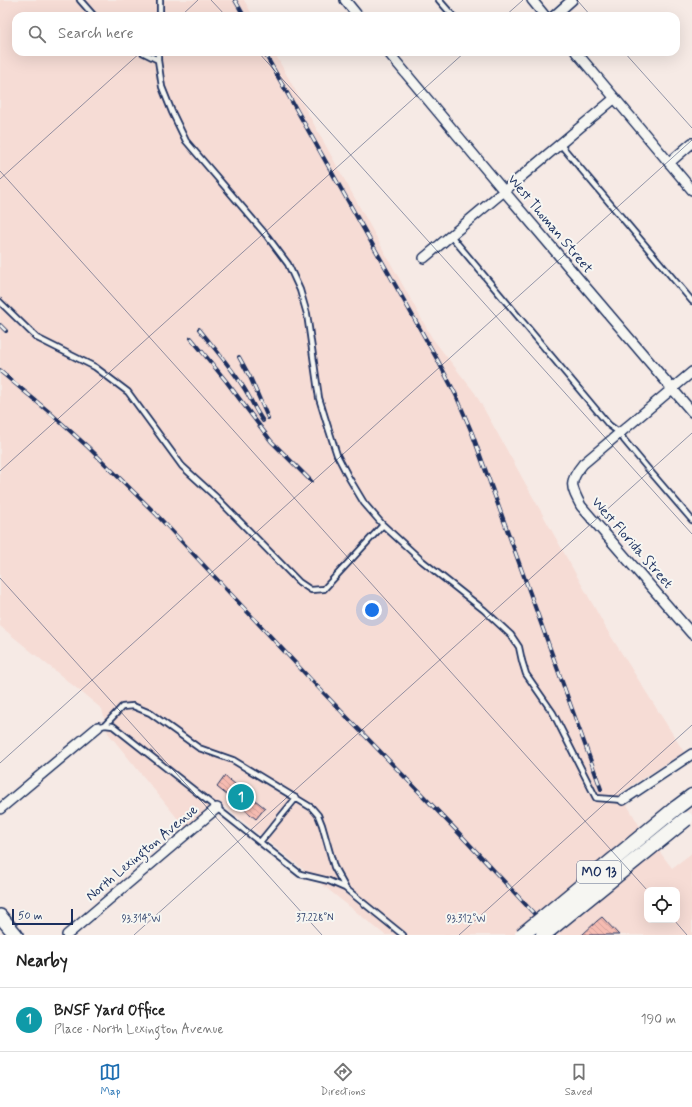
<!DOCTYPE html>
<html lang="en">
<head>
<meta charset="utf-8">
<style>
  :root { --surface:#fff; --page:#f6f6f6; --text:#222; --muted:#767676; --line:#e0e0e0; --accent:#1f6fb2 }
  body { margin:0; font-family:Mynerve,sans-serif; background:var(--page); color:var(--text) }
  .controls { position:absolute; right:12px; bottom:12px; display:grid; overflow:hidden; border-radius:8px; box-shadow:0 4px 16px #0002 }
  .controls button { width:36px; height:36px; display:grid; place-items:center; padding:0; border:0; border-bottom:1px solid var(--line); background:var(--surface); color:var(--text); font:20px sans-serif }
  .scale { position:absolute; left:12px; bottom:10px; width:61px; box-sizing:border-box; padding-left:4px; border:2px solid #1b2f5e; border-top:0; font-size:11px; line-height:14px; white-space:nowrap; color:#1b2f5e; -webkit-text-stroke:3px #f6f6f2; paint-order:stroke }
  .you { position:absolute; left:372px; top:610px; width:14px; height:14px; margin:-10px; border:3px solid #fff; border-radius:50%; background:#1a73e8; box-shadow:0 0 0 6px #1a73e833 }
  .badge { display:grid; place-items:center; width:26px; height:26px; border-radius:50%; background:var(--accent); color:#fff; font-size:13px; font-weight:700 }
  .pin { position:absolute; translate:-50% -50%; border:2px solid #fff; box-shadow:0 1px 4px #0006 }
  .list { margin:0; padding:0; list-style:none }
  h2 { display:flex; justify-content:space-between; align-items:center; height:52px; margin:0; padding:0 16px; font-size:17px }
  h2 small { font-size:13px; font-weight:400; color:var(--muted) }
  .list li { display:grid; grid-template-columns:26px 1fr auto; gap:12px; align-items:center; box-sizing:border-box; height:64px; padding:0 16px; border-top:1px solid var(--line) }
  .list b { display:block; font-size:15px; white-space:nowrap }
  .list p { margin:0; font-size:13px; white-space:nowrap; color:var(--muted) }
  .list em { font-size:13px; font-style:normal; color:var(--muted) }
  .icon { flex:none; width:22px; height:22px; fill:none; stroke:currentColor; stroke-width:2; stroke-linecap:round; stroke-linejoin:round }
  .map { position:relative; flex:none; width:692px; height:935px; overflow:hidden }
  .search { position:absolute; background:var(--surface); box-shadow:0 4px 16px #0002; left:12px; right:12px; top:12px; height:44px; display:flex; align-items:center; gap:10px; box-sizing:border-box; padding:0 14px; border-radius:12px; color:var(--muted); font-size:15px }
  .sheet { height:116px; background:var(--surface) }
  nav { display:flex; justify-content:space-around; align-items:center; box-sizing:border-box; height:56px; border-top:1px solid var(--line); background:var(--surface); font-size:11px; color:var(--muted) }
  nav a { display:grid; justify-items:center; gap:2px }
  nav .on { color:var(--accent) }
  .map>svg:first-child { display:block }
</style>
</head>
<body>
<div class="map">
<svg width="692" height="935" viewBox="0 0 692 935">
  <defs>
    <pattern id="building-back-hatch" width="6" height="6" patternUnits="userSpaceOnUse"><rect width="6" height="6" fill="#f6bbb1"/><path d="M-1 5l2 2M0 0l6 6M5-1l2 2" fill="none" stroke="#d2a19b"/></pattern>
  </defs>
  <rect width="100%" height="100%" fill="#f6eae5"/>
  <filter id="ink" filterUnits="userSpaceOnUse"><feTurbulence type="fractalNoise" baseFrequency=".025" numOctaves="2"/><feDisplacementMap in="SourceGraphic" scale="8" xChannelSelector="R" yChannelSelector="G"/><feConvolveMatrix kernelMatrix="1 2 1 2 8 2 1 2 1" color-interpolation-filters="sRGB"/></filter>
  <g filter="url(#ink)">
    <!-- built -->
    <path fill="#f6dcd5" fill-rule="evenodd" d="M0 0H244L253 16H16V52H274L432 338 475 393 607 630 684 752 620 793 639 825 672 868 692 853V935H385L224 806 191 835 108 733 102 709 0 626ZM647 890H677V920H647Z"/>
    <!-- building -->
    <path fill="url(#building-back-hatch)" stroke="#1b2f5e" d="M225 776 265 808 256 819 217 787Z
      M602 917 619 935H582L597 921Z"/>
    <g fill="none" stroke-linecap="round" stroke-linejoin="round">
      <!-- lane casing -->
      <g stroke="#1b2f5e" stroke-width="8">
        <path id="lane" d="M80 0 94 16
          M439 0 453 16
          M160 16V0
          M142 52 158 60
          M158 52V60L162 87 172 112 186 141 267 236 288 264 300 290 307 314 319 398 327 424 337 455 349 478 364 503 383 525 421 560 484 610 511 635 519 647 522 661 526 674 553 713 596 798 623 800
          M560 144 692 301
          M451 236 609 425 620 433 624 440 649 470 692 520
          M0 302 37 338 95 367 128 392 182 466 217 498 299 582 311 590 324 589 383 525
          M105 725 122 707 133 706 150 713 199 748 233 760 312 808 318 815 322 825 334 867 345 887
          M98 727 105 725 113 726 300 874 329 881 345 888 403 935
          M260 842 296 798"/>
      </g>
      <!-- street casing -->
      <g stroke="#1b2f5e" stroke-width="12">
        <path id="street" d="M345 0 358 16
          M532 0 545 16
          M554 16 572 0
          M388 52 504 191 692 412
          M576 52 692 190
          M669 163 692 143
          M424 258 615 98
          M692 372 583 464C568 482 571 487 581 506L692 634
          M623 800 692 754
          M0 809 98 727
          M67 935 217 808"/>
      </g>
      <!-- secondary casing -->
      <g stroke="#1b2f5e" stroke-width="16">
        <path id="secondary" d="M0 916 16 935"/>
      </g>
      <!-- primary casing -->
      <g stroke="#1b2f5e" stroke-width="17">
        <path id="primary" d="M676 808 692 796"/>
      </g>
      <!-- lane -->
      <use href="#lane" stroke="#f6f6f2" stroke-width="4.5"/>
      <!-- street -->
      <use href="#street" stroke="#f6f6f2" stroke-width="9"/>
      <!-- secondary -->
      <use href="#secondary" stroke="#f6f6f2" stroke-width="13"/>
      <!-- primary -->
      <use href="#primary" stroke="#f6f6f2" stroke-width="14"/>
      <!-- rail casing -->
      <g stroke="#1b2f5e" stroke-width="4">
        <path id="rail" d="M235 0 244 16
          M264 52 437 359 456 395 472 433 601 789
          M0 325 6 331
          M199 329C214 348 231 367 244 388 251 399 255 410 263 421
          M191 338 226 381 271 441 311 481
          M239 357 250 377 268 418
          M0 371 48 411 88 447 155 513 314 683 456 830 554 935"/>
      </g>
      <!-- rail -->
      <use href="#rail" stroke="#f6f6f2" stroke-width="2.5" stroke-dasharray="8" stroke-linecap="butt"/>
      <!-- primary-bridge casing -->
      <g stroke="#1b2f5e" stroke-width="17" stroke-linecap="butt">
        <path id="primary-bridge" d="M522 935 676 808
          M543 935 686 819"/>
      </g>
      <!-- primary-bridge -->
      <use href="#primary-bridge" stroke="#f6f6f2" stroke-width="14"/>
    </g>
  </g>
  <!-- ticks -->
  <path fill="none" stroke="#1b2f5e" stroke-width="1" stroke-opacity="0.45" d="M211 0 226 16M577 0 591 16M181 16 198 0M505 16 523 0M258 52 692 534M624 52 692 128M0 171 647 890M0 179 141 52M0 471 465 52M0 578 322 935M0 763 692 140M674 920 687 935M134 935 692 433M459 935 692 725"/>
  <g text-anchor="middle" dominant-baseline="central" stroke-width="4" stroke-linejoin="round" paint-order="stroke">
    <!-- shield labels -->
    <rect fill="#f6f6f2" stroke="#5d6b8a" stroke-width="1" x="577" y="861" width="44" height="22" rx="3"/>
    <g font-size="13" font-weight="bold" fill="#1b2f5e">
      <text x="599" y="872">MO 13</text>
    </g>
    <!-- street labels -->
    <g font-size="14" fill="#1b2f5e" stroke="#f6f6f2">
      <text transform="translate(550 224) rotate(50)">West Thoman Street</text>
      <text transform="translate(632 543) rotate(49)">West Florida Street</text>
      <text transform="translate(142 853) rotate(-40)">North Lexington Avenue</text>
    </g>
  </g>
  <g font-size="10" text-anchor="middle" fill="#1b2f5e" stroke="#f6f6f2" stroke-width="4" stroke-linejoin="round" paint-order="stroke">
    <text x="315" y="921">37.228°N</text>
    <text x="141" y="922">93.314°W</text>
    <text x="466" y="922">93.312°W</text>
  </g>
</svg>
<div class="controls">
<button><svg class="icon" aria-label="locate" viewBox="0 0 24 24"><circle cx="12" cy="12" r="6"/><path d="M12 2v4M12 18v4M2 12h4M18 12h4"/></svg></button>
</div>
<div class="scale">50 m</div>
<div class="you"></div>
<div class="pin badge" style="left:241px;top:797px;background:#0f9aa8">1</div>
<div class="search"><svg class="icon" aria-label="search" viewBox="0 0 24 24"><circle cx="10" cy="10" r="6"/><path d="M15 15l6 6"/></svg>Search here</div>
</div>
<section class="sheet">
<h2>Nearby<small></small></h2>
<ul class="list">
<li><span class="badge" style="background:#0f9aa8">1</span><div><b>BNSF Yard Office</b><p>Place · North Lexington Avenue</p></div><em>190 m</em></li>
</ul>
</section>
<nav>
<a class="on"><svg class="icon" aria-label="map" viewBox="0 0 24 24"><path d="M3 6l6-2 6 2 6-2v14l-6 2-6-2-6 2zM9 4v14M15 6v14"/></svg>Map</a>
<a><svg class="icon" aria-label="directions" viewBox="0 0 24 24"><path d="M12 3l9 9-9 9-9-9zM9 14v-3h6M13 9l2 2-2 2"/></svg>Directions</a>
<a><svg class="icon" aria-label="saved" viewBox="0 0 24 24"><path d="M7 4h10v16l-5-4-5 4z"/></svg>Saved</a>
</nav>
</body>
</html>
